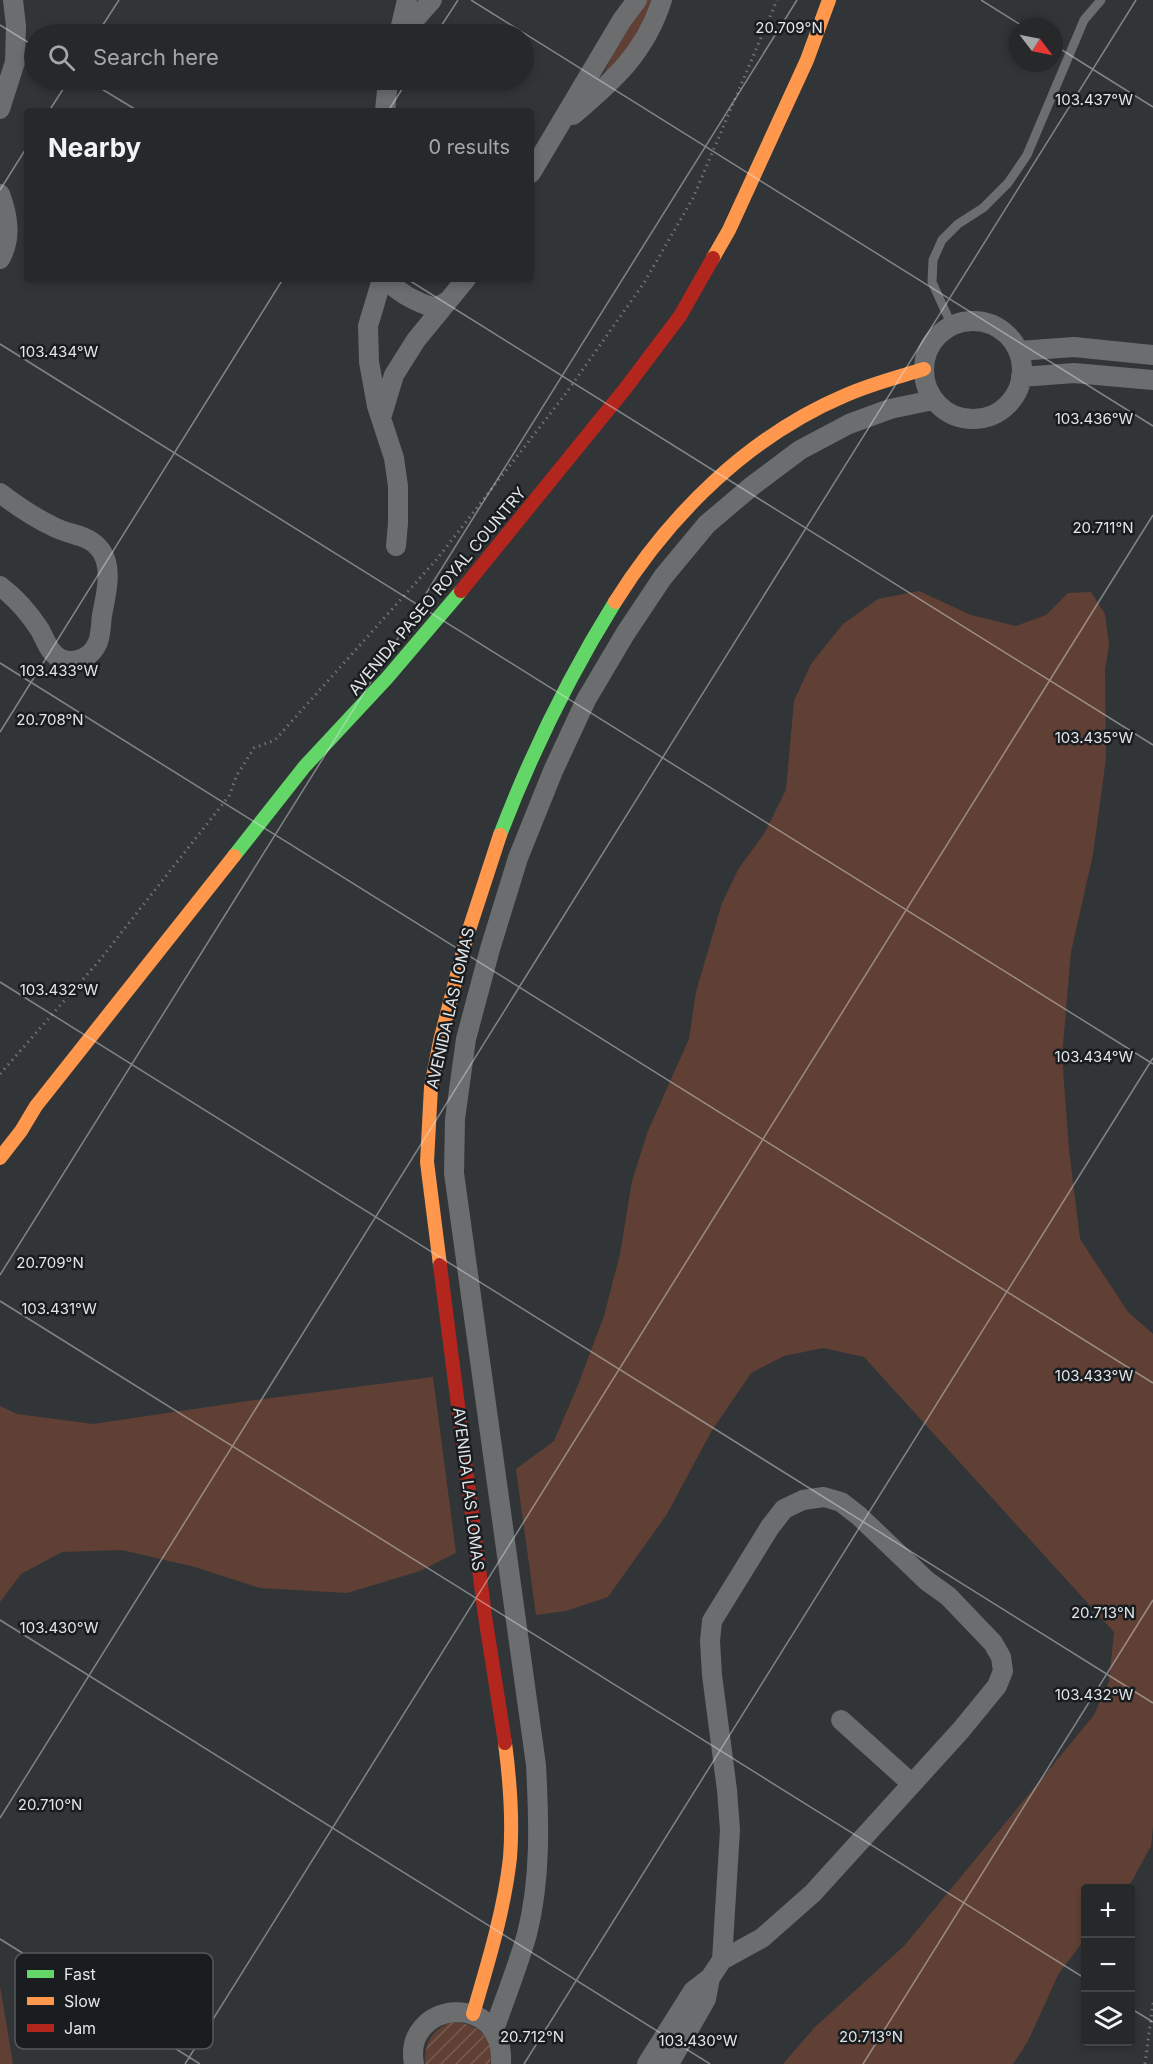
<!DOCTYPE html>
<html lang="en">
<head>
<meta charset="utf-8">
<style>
  :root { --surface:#26282a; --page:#2e3032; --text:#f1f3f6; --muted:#a4a6a8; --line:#424447 }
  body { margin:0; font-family:Inter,sans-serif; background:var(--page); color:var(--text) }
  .controls { position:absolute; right:18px; bottom:18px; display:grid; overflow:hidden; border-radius:6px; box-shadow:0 3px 9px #0003 }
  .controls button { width:54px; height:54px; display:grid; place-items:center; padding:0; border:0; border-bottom:2px solid var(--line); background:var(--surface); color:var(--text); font:30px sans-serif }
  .compass { position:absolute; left:1009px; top:18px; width:54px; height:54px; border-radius:50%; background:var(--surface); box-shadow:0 3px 9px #0003; rotate:122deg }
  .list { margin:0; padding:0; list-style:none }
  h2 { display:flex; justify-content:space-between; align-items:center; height:78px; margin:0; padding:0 24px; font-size:26px }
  h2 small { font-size:20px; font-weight:400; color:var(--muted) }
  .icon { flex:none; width:33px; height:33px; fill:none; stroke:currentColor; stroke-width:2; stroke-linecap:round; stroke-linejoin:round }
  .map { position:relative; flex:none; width:1153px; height:2064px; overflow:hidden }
  .search { position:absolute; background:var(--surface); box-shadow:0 3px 9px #0003; left:24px; top:24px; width:510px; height:66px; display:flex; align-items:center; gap:15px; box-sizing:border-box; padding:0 21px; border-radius:33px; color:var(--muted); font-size:22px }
  .panel { position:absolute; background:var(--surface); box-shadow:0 3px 9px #0003; left:24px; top:108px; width:510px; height:174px; border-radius:6px }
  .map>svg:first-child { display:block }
</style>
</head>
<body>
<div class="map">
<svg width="1153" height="2064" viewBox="0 0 1153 2064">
  <defs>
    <pattern id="garden-furrows" width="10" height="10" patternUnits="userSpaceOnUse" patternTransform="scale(1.5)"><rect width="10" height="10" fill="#604034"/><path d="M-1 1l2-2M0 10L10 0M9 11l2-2" fill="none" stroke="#765c51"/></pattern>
  </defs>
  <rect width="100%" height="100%" fill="#323538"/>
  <!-- grass -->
  <path fill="#604034" d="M646 0H656L647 22 607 77 604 74 614 50Z
    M919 591 971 615 1016 626 1046 615 1068 593 1091 592 1105 614 1109 645 1105 670 1106 758 1093 854 1071 952 1062 1056 1069 1150 1080 1239 1128 1312 1153 1334V1826L1151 1846 1128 1888H1086L1085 1939 1059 1973 1028 2041 1013 2064H783L814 2028 904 1946 1094 1715 1109 1681 1114 1632 864 1357 823 1348 784 1356 751 1373 711 1432 667 1514 608 1597 566 1611 536 1615 516 1469 554 1441 578 1385 604 1316 620 1254 632 1181 648 1131 689 1039 696 992 722 903 739 868 764 834 786 790 794 701 811 664 843 624 878 599Z
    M433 1377 456 1553 420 1571 347 1593 260 1588 195 1567 122 1550 62 1552 21 1574 0 1602V1406L17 1414 93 1424 248 1401Z
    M0 1986 13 2064H0Z"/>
  <!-- garden -->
  <path fill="url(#garden-furrows)" d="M452 2022C476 2022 496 2038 490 2064H425C424 2043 432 2029 452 2022Z"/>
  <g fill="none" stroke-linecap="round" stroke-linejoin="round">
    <!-- path -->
    <path stroke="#6f7174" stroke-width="3" stroke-dasharray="1.5 4.5" stroke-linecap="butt" d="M0 1074 99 961 229 796 237 775 254 748 275 740 437 559 564 396 644 283 693 198 777 0
      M1145 2064 1153 2003"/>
    <!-- lane -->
    <path stroke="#6b6d6e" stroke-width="9" d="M952 326 932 282 933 260 942 240 958 224 983 208 1008 183 1027 155 1084 20 1101 0"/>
    <!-- street -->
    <path stroke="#6b6d6e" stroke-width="20" d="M399 34 407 0
      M402 34 432 0
      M0 109 15 62 16 26 13 0
      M385 111 388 80
      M573 115C614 80 645 53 662 0
      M531 173 622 20 637 0
      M0 194C8 216 12 238 0 259
      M382 279 368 326 369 362 377 406 394 458 398 486V523L396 546
      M385 279C400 294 415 302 435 308L448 301
      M924 370a49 49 0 1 1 98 0a49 49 0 1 1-98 0Z
      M1018 351 1074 347 1153 355
      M1021 377 1074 373 1153 380
      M381 418 394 375 416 340 466 279
      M0 493C17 506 35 518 54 527 69 535 89 535 99 548 114 565 106 595 102 615 101 623 101 634 98 642 92 657 76 665 61 659 49 653 46 641 40 630 29 613 16 598 0 586
      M841 1720 912 1784
      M494 2030C505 1998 518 1966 527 1934 541 1879 539 1821 536 1765L454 1173 455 1119 466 1039 490 949 518 858 553 771 586 700 625 634 663 577 707 524 752 486 800 450 849 424 890 409 933 400
      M414 2064C402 2001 505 1989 501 2064
      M647 2064 693 1991 710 1978 722 1960 730 1830 727 1790 712 1675 710 1641 712 1621 770 1527 784 1509 803 1500 824 1497 841 1502 859 1516 927 1581 948 1596 993 1643 1001 1657 1003 1671 997 1686 961 1730 813 1893 762 1938 722 1960
      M669 2064 706 1999 710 1978"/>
    <!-- fast -->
    <path stroke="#63d668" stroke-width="14" d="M500 835C531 754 569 676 615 602
      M234 856 305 766 387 678 461 591"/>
    <!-- slow -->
    <path stroke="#ff974d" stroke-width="14" d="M713 258 729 230 807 60 829 0
      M615 602C670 514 749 436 846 395 871 384 898 377 924 369
      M0 1158 21 1131 36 1106 234 856
      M440 1265 427 1162 431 1087 440 1041 467 936 500 835
      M473 2014C488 1963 504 1911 510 1858 513 1820 510 1781 505 1743"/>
    <!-- jam -->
    <path stroke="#b3261e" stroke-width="14" d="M461 591 625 389 680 316 713 258
      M440 1265 485 1616 505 1743"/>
  </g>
  <!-- ticks -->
  <path fill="none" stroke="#e2e6e8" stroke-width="1.5" stroke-opacity="0.45" d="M471 0 1153 426M981 0 1024 27M0 25 34 46M97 34 119 0M436 34 458 0M1054 45 1153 107M87 80 138 111M49 111 69 80M388 111 408 80M0 190 27 147M407 279 1153 745M0 344 1153 1064M0 663 1153 1383M0 732 283 279M0 982 1153 1703M0 1275 797 0M0 1301 1086 1979M0 1620 710 2064M0 1818 1136 0M0 1939 200 2064M1130 2008 1153 2022M185 2064 1153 515M524 2064 1153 1058M863 2064 1153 1600"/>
  <g text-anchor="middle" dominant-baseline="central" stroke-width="5" stroke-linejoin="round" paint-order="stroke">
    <!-- street labels -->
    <g font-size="16" fill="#e2e6e8" stroke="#1a1d1f">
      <text transform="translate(437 591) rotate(-50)">AVENIDA PASEO ROYAL COUNTRY</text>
      <text transform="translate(450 1008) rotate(-77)">AVENIDA LAS LOMAS</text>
      <text transform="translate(469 1489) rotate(83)">AVENIDA LAS LOMAS</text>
    </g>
  </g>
  <!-- legend -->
  <rect x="15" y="1953" width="198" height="96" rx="9" fill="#1a1d1f" stroke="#56595b" stroke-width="1.5"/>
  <rect x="27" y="1970" width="27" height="8" fill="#63d668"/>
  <rect x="27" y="1997" width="27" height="8" fill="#ff974d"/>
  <rect x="27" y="2024" width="27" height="8" fill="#b3261e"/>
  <g font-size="16" fill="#e2e6e8">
    <text x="64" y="1980">Fast</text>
    <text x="64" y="2007">Slow</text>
    <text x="64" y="2034">Jam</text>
  </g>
  <g font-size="15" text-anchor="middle" fill="#e2e6e8" stroke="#1a1d1f" stroke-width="5" stroke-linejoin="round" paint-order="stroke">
    <text x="789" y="33">20.709°N</text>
    <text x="1094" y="105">103.437°W</text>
    <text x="59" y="357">103.434°W</text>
    <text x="1094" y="424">103.436°W</text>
    <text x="1103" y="533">20.711°N</text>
    <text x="59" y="676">103.433°W</text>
    <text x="50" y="725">20.708°N</text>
    <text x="1094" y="743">103.435°W</text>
    <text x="59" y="995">103.432°W</text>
    <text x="1094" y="1062">103.434°W</text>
    <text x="50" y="1268">20.709°N</text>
    <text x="59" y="1314">103.431°W</text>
    <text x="1094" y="1381">103.433°W</text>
    <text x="1103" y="1618">20.713°N</text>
    <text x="59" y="1633">103.430°W</text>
    <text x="1094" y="1700">103.432°W</text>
    <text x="50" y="1810">20.710°N</text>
    <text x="532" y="2042">20.712°N</text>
    <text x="871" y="2042">20.713°N</text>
    <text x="698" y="2046">103.430°W</text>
  </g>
</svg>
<div class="controls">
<button>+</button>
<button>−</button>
<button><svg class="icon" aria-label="layers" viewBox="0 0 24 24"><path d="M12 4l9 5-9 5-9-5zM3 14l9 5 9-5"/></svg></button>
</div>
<svg class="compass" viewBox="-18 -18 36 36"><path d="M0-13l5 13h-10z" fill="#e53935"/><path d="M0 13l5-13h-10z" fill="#a4a6a8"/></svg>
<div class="search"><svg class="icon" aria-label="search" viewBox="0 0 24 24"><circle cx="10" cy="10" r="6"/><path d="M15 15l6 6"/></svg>Search here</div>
<section class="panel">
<h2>Nearby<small>0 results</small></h2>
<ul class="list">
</ul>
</section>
</div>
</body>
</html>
